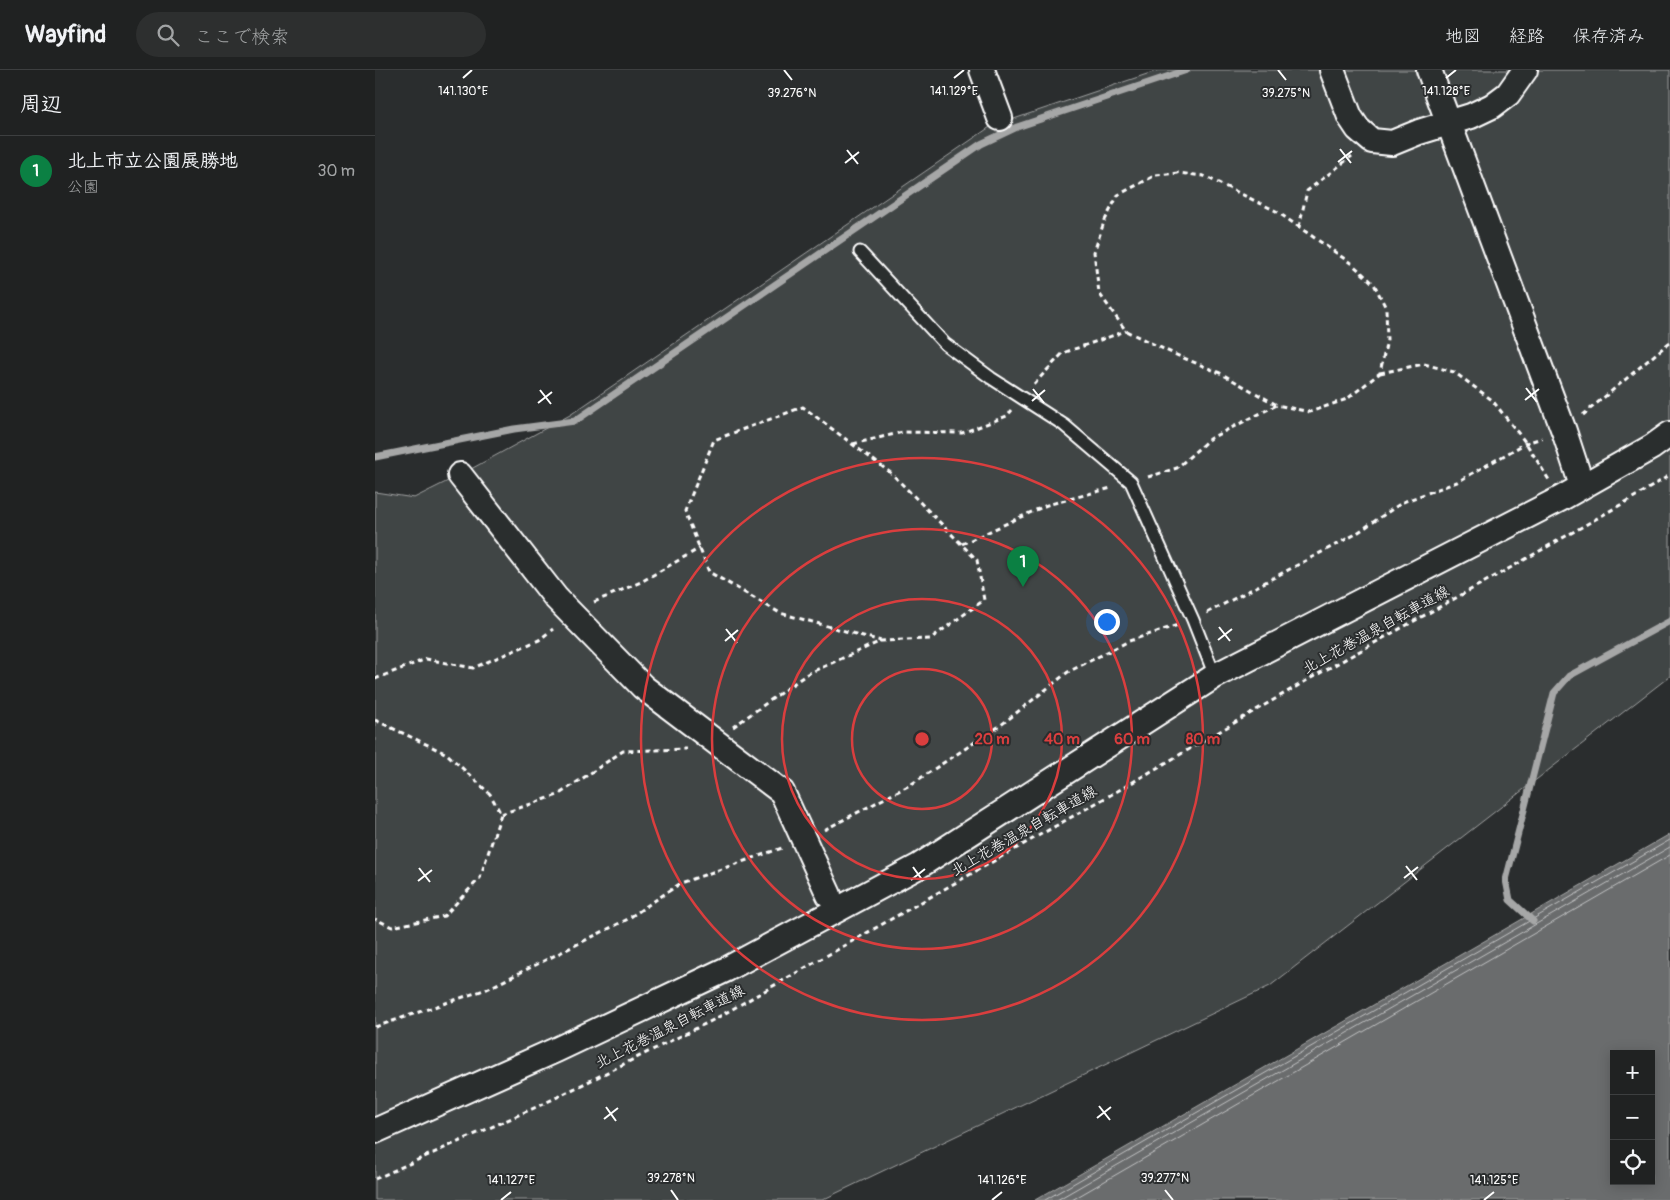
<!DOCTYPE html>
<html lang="ja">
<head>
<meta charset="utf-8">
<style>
  :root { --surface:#202222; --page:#2d2f2f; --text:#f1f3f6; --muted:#a2a4a5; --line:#3d3f40; --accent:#0b8043 }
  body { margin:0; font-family:Pangolin,"Klee One",sans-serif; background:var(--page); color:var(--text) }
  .controls { position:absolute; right:15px; bottom:15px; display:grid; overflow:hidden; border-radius:0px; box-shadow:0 2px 12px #0003 }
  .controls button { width:45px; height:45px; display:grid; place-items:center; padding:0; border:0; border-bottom:1px solid var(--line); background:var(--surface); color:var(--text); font:25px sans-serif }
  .you { position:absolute; left:731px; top:551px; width:18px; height:18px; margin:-12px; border:4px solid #fff; border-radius:50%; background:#1a73e8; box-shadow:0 0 0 8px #1a73e833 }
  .badge { display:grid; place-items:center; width:32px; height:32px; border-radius:50%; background:var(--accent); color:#fff; font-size:16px; font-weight:700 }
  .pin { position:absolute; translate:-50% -41px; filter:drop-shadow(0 1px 2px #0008) }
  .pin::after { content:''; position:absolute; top:26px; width:18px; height:15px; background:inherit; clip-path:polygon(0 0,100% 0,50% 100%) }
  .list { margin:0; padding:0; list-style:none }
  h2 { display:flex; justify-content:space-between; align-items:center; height:65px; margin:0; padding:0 20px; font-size:21px }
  h2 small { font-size:16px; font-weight:400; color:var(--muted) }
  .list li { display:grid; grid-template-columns:32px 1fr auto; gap:15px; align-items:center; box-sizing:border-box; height:70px; padding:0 20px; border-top:1px solid var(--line) }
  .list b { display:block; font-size:19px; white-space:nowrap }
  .list p { margin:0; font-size:16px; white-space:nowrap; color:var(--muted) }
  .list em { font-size:16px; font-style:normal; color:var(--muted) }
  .icon { flex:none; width:28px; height:28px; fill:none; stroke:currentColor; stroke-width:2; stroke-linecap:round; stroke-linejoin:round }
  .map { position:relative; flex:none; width:1295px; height:1130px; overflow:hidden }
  header { display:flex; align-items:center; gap:30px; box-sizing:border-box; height:70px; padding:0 25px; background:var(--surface); border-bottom:1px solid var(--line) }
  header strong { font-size:24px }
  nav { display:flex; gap:28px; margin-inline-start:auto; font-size:18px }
  .search { width:350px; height:45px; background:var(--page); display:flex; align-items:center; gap:12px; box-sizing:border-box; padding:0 18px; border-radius:28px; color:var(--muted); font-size:19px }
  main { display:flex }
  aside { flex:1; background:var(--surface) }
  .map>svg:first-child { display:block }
</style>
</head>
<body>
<header>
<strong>Wayfind</strong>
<div class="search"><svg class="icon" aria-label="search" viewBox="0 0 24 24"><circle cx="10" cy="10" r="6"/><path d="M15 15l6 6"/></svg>ここで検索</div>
<nav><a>地図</a><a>経路</a><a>保存済み</a></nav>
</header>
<main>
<aside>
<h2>周辺<small></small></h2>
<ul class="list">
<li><span class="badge">1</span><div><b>北上市立公園展勝地</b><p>公園</p></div><em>30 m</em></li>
</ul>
</aside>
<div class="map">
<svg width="1295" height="1130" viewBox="0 0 1295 1130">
  <rect width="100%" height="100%" fill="#2a2d2e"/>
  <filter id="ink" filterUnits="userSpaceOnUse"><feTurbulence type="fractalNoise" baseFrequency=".02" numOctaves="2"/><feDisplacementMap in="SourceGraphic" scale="10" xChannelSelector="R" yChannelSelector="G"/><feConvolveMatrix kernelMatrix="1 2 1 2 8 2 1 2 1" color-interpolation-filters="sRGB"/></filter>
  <g filter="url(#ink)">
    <!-- green -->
    <path fill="#414445" stroke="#a0a2a2" d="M784 0H1295V606L895 916 447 1130H0V422L39 428 85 405 195 345 615 57Z"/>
    <!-- water -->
    <path fill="#6a6c6d" stroke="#a6a7a7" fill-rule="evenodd" d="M1295 764V1130H660ZM1239 984H1276V1111H1239Z"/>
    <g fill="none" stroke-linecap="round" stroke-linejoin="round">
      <!-- shore -->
      <path stroke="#c3c4c5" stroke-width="1" d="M670 1130 1295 770
        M682 1130 1295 777
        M697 1130 1295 785"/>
      <!-- stream -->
      <path stroke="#a6a7a7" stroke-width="7" d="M0 387 139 359 200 351 606 74 642 57 812 0
        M1158 851 1135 830 1131 810 1179 623 1194 606 1295 551"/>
      <!-- service casing -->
      <g stroke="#fff" stroke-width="15">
        <path id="service" d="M485 182 570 274 616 308 689 355 756 412 818 550 840 606"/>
      </g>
      <!-- minor casing -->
      <g stroke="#fff" stroke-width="28">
        <path id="minor" d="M607 0 625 48
          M957 0 975 47 983 59 997 71 1017 73 1044 62 1096 46 1117 36 1133 24 1150 0
          M1054 0 1189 361 1207 416
          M85 405 181 528 268 617 407 722 454 825
          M0 1061 181 980 352 899 544 796 840 606 1185 429 1277 377 1295 364"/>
      </g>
      <!-- path -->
      <path stroke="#fff" stroke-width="3" stroke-dasharray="5 4" stroke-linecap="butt" d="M924 157 932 121 977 86
        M1005 303 1049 294 1079 302 1117 330 1151 373 1174 410
        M659 314 688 283 751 261
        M1208 345 1295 272
        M478 374 528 362 587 363 632 346 637 340
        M773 407 802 398 834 369 902 335 935 342 972 329 1005 303 1012 270 1011 238 999 214 977 194 901 141 829 106 803 103 781 105 743 125 729 152 719 182 724 223 751 261 799 284 845 303 902 335
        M587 474 672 435 736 418
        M219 532 266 512 325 478
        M832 543 979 465 1028 432 1082 412 1151 373 1167 368
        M0 609 51 589 98 598 164 570 178 559
        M0 650 72 684 115 724 126 744 105 808 69 846 17 857 0 849
        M358 657 432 604 506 571 555 569 609 530 602 490 517 404 428 337 339 370 310 441 334 502 405 543 506 571
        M126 744 183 725 248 681 311 679
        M449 760 535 715 626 655 693 602 754 571 803 555
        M0 957 112 919 251 850 306 813 407 778
        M0 1109 168 1034 338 950 746 719 936 608 1135 498 1268 422 1295 405"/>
      <!-- service -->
      <use href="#service" stroke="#2a2d2e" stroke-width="11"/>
      <!-- minor -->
      <use href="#minor" stroke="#2a2d2e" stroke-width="24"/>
    </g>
  </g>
  <!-- ticks -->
  <path fill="none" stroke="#fff" stroke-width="2" d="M409 0 417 10M903 0 911 10M88 8 97 0M579 8 589 0M1071 8 1081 0M965 79 976 93M472 80 483 94M963 92 977 81M470 93 484 82M1151 318 1162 332M658 319 669 333M165 320 176 334M1150 330 1164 319M657 331 670 320M163 333 177 322M844 557 855 571M351 559 362 573M843 570 857 559M350 571 363 560M1031 796 1042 810M538 797 548 811M44 798 55 812M1029 808 1043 797M536 810 550 799M43 811 57 800M724 1036 735 1050M231 1037 241 1051M722 1048 736 1037M229 1049 243 1038M296 1120 303 1130M790 1120 798 1130M126 1130 136 1122M617 1130 627 1122M1109 1130 1119 1122"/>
  <!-- distance rings -->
  <g fill="none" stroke="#da3e3e" stroke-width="2.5">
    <circle cx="547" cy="669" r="70"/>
    <circle cx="547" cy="669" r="140"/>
    <circle cx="547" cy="669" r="210"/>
    <circle cx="547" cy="669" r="281"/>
  </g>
  <g text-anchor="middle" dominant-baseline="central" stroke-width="4" stroke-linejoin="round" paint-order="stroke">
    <!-- street labels -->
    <g font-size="15" fill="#fff" stroke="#2a2d2e">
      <text transform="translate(1001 560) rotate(-29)">北上花巻温泉自転車道線</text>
      <text transform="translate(649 761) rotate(-30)">北上花巻温泉自転車道線</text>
      <text transform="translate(295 957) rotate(-27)">北上花巻温泉自転車道線</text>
    </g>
  </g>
  <g font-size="12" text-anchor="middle" fill="#fff" stroke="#2a2d2e" stroke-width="4" stroke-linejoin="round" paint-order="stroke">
    <text x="88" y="25">141.130°E</text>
    <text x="579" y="25">141.129°E</text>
    <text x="1071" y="25">141.128°E</text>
    <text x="417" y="27">39.276°N</text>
    <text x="911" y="27">39.275°N</text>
    <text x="296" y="1112">39.278°N</text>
    <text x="790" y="1112">39.277°N</text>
    <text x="136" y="1114">141.127°E</text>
    <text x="627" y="1114">141.126°E</text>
    <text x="1119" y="1114">141.125°E</text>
  </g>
  <circle cx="547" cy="669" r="8" fill="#da3e3e" stroke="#2a2d2e" stroke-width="2.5"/>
  <g font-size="15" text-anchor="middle" font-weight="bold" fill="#da3e3e" stroke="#2a2d2e" stroke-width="4" stroke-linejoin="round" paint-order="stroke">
    <text x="617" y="674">20 m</text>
    <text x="687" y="674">40 m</text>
    <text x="757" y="674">60 m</text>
    <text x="828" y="674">80 m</text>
  </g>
</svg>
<div class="controls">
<button>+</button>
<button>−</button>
<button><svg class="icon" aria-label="locate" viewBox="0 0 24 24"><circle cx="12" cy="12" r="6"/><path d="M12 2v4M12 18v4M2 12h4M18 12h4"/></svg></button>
</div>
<div class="you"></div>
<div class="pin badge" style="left:648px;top:517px">1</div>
</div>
</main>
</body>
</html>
